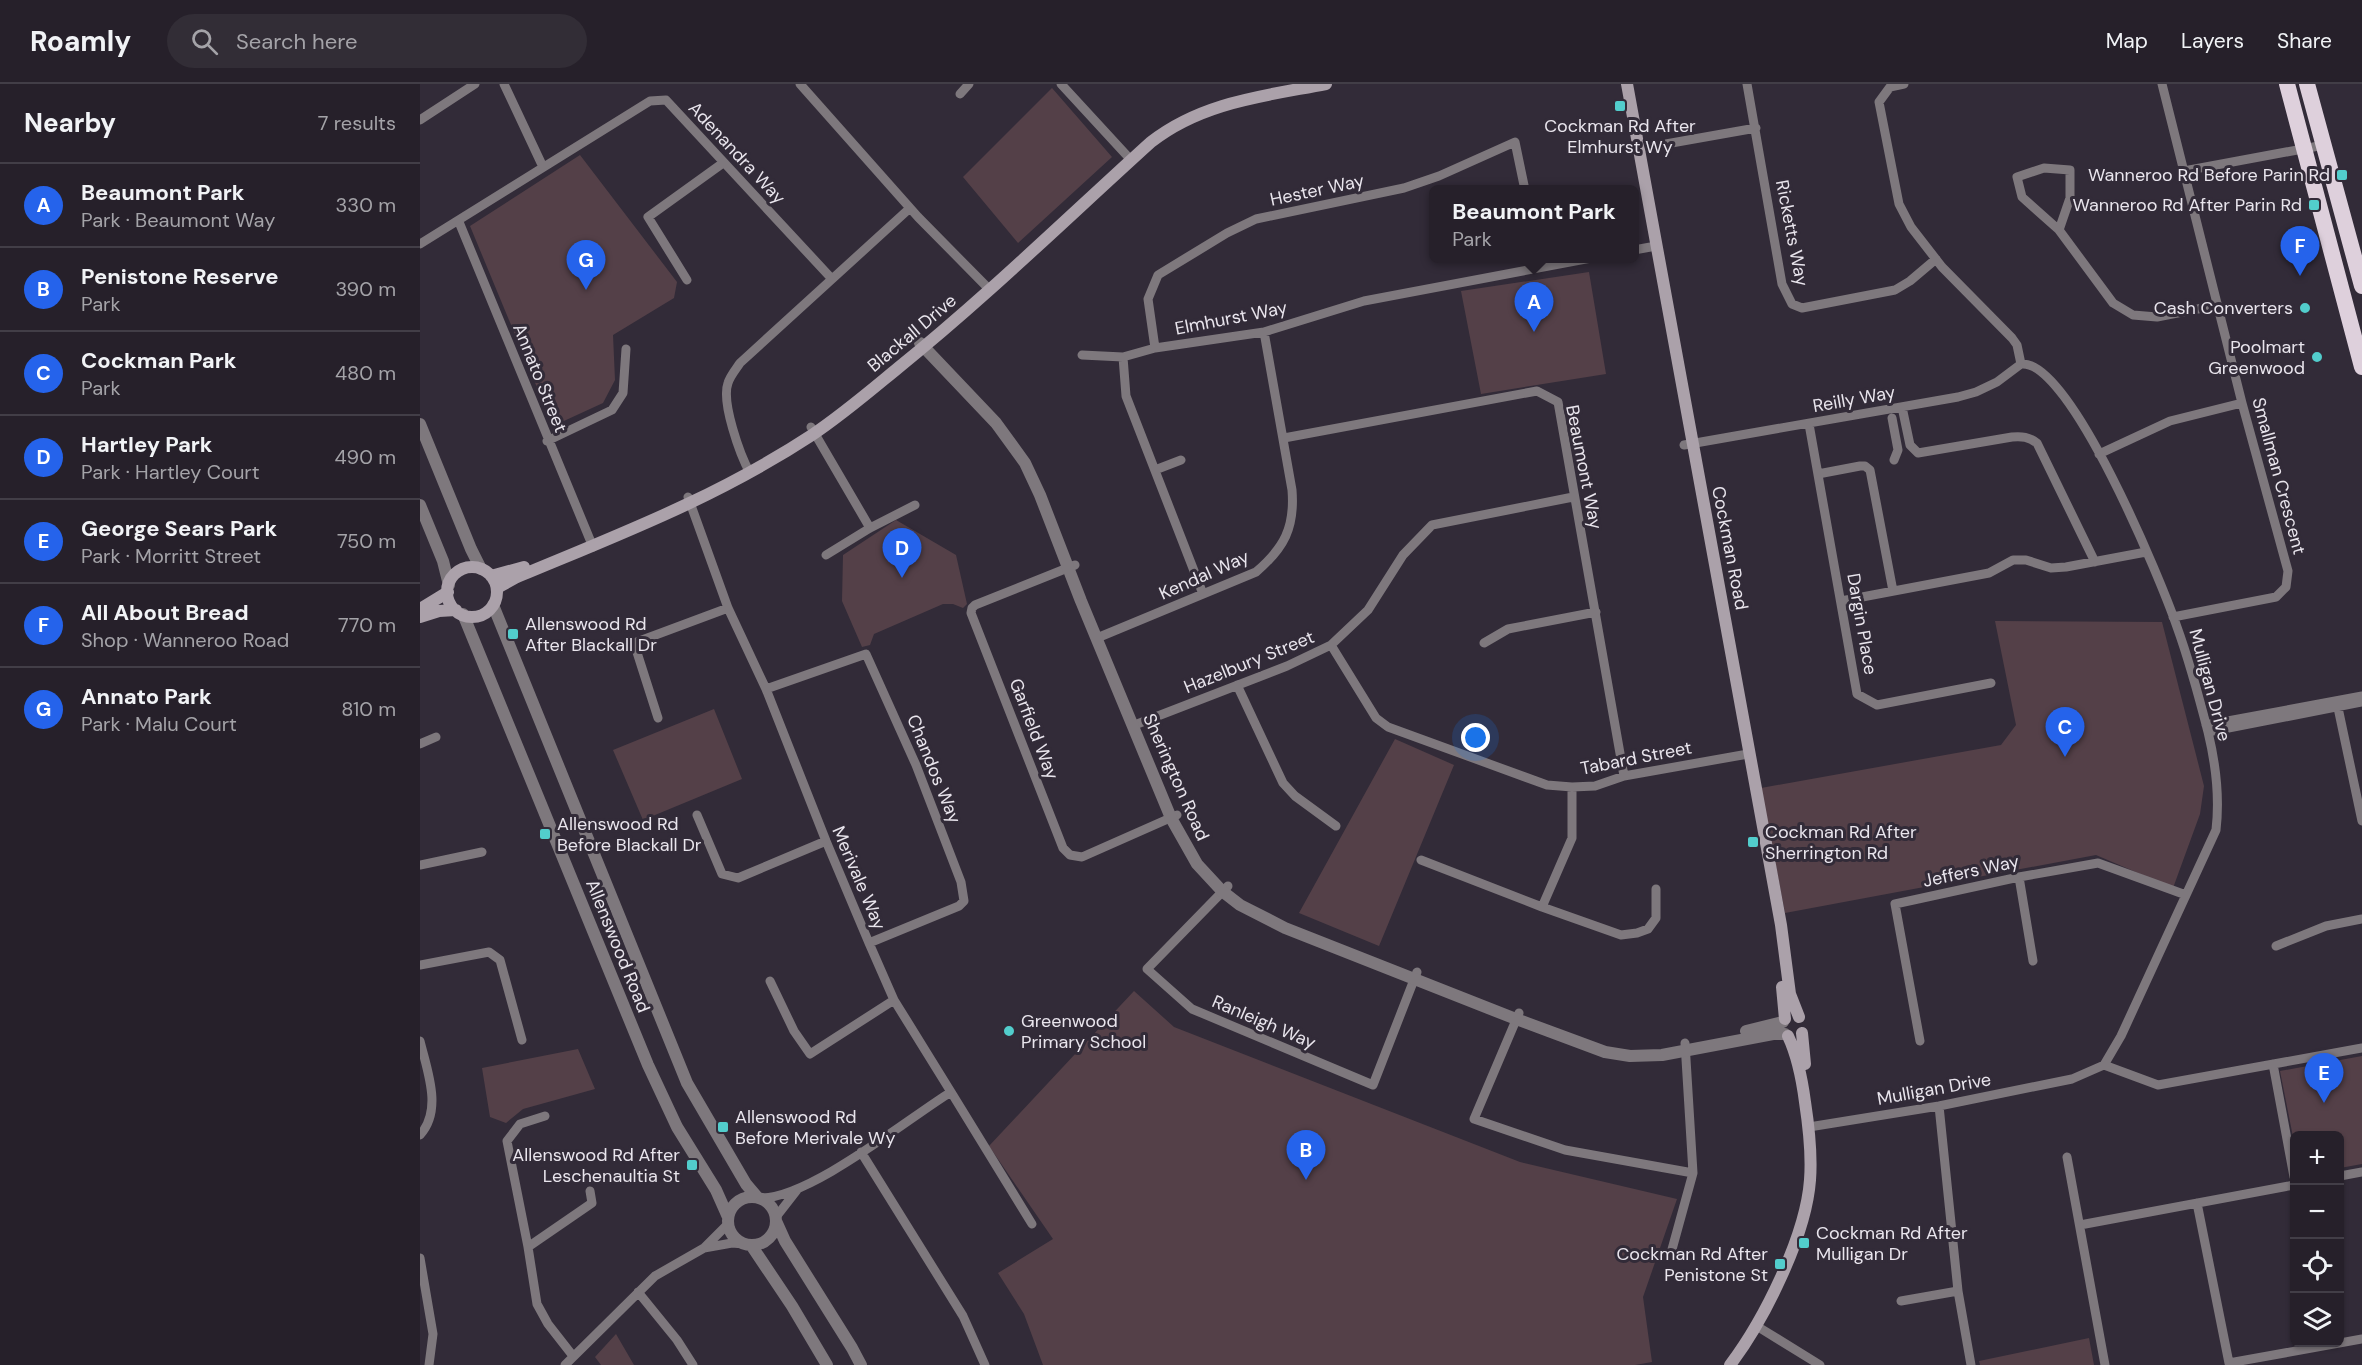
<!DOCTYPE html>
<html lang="en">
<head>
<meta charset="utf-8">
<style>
  :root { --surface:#26202a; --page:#322d36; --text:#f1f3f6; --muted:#a4a3a8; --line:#423e47; --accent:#2563eb }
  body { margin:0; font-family:"DM Sans",sans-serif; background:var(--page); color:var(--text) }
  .controls { position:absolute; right:18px; bottom:18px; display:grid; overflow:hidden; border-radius:9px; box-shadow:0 2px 4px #0004 }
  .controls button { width:54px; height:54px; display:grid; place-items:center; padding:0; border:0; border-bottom:2px solid var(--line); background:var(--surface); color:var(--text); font:30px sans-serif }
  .you { position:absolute; left:1056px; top:654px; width:21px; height:21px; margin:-15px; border:4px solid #fff; border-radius:50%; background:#1a73e8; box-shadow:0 0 0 9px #1a73e833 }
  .badge { display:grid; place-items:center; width:39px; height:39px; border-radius:50%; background:var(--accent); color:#fff; font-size:20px; font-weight:700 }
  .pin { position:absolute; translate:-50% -50px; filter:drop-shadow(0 2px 3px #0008) }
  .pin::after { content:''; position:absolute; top:32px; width:21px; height:18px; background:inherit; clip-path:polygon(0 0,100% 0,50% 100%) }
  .popup { position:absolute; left:1009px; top:101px; width:210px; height:78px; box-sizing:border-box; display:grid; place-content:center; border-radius:9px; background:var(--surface); filter:drop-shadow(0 2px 4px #0005); font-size:20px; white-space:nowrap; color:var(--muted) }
  .popup b { font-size:22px; color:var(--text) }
  .popup::after { content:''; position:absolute; left:50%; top:100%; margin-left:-12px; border:12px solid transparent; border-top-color:var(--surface) }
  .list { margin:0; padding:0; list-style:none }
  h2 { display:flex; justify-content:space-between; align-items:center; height:78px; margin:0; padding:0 24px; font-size:26px }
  h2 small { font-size:20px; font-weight:400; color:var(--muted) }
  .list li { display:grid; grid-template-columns:39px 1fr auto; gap:18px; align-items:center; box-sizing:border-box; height:84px; padding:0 24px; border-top:2px solid var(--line) }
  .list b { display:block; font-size:22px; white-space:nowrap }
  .list p { margin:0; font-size:20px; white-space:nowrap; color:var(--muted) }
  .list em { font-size:20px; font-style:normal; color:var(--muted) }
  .icon { flex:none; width:33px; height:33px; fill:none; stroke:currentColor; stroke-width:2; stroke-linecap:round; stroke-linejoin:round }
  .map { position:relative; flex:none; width:1942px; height:1281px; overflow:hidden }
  header { display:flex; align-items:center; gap:36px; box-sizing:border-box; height:84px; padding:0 30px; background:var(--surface); border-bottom:2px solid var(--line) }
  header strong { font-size:28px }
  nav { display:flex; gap:33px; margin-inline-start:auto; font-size:21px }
  .search { width:420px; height:54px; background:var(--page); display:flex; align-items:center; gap:15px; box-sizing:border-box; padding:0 21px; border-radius:33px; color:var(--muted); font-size:22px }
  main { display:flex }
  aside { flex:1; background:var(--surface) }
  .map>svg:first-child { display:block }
</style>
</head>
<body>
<header>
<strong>Roamly</strong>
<div class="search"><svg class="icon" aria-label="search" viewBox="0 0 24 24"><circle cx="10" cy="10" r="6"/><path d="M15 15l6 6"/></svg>Search here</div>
<nav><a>Map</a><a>Layers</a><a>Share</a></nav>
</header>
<main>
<aside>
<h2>Nearby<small>7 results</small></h2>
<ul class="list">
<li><span class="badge">A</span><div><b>Beaumont Park</b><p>Park · Beaumont Way</p></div><em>330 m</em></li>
<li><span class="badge">B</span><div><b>Penistone Reserve</b><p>Park</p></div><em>390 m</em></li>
<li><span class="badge">C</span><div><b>Cockman Park</b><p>Park</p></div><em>480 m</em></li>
<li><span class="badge">D</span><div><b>Hartley Park</b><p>Park · Hartley Court</p></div><em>490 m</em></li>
<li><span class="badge">E</span><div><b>George Sears Park</b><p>Park · Morritt Street</p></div><em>750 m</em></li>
<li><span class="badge">F</span><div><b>All About Bread</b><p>Shop · Wanneroo Road</p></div><em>770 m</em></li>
<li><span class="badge">G</span><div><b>Annato Park</b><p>Park · Malu Court</p></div><em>810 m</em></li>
</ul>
</aside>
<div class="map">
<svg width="1942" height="1281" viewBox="0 0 1942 1281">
  <rect width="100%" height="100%" fill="#322b38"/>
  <!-- green -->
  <path fill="#544048" d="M632 4 692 73 598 159 543 93Z
    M160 71 257 198 254 214 193 251 195 296 183 319 133 342 50 142Z
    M1169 188 1186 290 1061 310 1041 207Z
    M476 436 536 471 547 520 543 524 533 520H523L454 550 450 561 442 563 422 517 423 471Z
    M1575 537 1742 538 1784 702 1780 730 1753 804 1676 771 1365 829 1341 704 1581 661 1596 641Z
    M294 625 322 695 223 736 193 666Z
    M975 655 1034 681 959 862 879 829Z
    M714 907 754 943 1100 1078 1257 1115 1223 1213 1232 1278 1215 1281H623L604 1230 578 1189 633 1155 569 1062Z
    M158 965 175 1005 103 1025 86 1039 70 1033 62 984Z
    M1942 972V1080L1920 1084V1052H1874V1058L1860 987Z
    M196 1250 214 1281H181L175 1273Z
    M1669 1254 1674 1281H1560L1559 1277Z"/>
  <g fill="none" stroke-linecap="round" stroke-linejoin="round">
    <!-- minor -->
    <path stroke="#7e787d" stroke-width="9" d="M84 0 123 83
      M380 0 498 133 570 206
      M641 0 711 76
      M1327 0 1362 200 1372 220 1382 224 1475 206 1490 197 1516 175
      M1742 0 1822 319 1868 487 1866 503 1856 513 1753 533
      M540 10 549 0
      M0 36 55 0
      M1212 66 1336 44
      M1764 87 1904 61
      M39 138 173 463
      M1639 146 1650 114V86L1624 84 1597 93 1602 113 1639 146 1693 219 1713 231 1737 233 1798 221
      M0 160 230 17 246 16 412 195
      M1214 166 1236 162
      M267 196 228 133 303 79
      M735 264 728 215 738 191 807 149 836 135 984 104 1019 92 1095 58 1105 106
      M662 271 703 273
      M1482 323 1490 361 1498 369 1592 353C1602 352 1609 353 1617 359L1675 478
      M1472 334 1478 366 1474 376
      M1389 340 1437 610 1457 621 1571 599
      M391 343 450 444
      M864 354 1117 307 1138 318 1204 692
      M127 357 192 326 203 309 206 265
      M1264 361 1538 313 1556 308 1577 298 1601 280
      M1679 370 1750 337 1822 319
      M735 386 761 376
      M330 389C320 371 301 318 308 299 310 292 316 285 320 279L490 124
      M1398 390 1440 382H1445L1450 386 1473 507
      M268 413 308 524 346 605 406 757 449 859 474 916 531 1008C486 1036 390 1114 341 1114
      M406 471 450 444 495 421
      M655 481 555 521 552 524 551 529 643 764 650 771 662 773 757 731
      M783 510 706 312 703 273 735 264 844 248 944 217 1171 174
      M1421 517 1569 489 1593 476H1606L1631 484 1646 483 1726 468
      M677 554 836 488C864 464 875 444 872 406L844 248
      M1064 559 1088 545 1176 528
      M911 561 956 634 968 643 1127 701 1152 703 1175 702 1204 692 1328 670
      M817 601 863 699 875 712 916 742
      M346 605 446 570 496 681 541 798 544 817 539 822 449 859
      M1917 619 1942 737
      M238 634 214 559 308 524
      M1786 641 1942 612
      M712 642 867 582 911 561 948 526 983 471 1012 441 1153 413
      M1788 648 1942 618
      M0 660 16 653
      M277 731 302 790 318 794 406 757
      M1001 776 1122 823 1152 754V703
      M0 781 62 768
      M1599 793 1613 877
      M808 802 727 885 772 925 953 1001 997 888
      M1122 823 1201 851 1217 849 1228 845 1236 834V805
      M1856 862 1906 842 1942 835
      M0 881 69 868 80 876 102 956
      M350 897 374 947 390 970 474 916
      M1099 929 1054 1035 1145 1066 1273 1089
      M0 957C7 986 23 1026 0 1051
      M1500 957 1475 820 1599 793 1678 779 1766 811
      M1853 980 1874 1093
      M1684 981 1738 1001 1942 964
      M531 1008 612 1140
      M1519 1022 1538 1207 1551 1281
      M125 1032 100 1040 87 1057 108 1163 117 1220 128 1240 153 1272
      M1389 1043 1519 1022 1652 995 1684 981 1701 952 1796 746C1800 712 1796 681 1788 648 1779 613 1769 576 1757 543 1742 499 1650 274 1601 280L1597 261 1592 254 1522 183 1491 143 1479 120 1459 18 1470 3 1484 0
      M441 1068 543 1232 565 1281
      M1647 1073 1685 1281
      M1920 1092 1942 1088
      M1777 1119 1809 1279 1942 1255
      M356 1133 377 1106
      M1660 1141 1874 1101
      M108 1163 172 1119 170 1107
      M284 1164 312 1159 324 1160
      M1251 1169 1273 1089 1265 959
      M0 1174 13 1250 9 1281
      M218 1208 257 1256 273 1281
      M1481 1217 1538 1207
      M1335 1241 1400 1281
      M145 1281 235 1192 284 1164 308 1140"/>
    <!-- tertiary -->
    <path stroke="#7e787d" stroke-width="12" d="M500 259 576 339 605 379 620 411 661 517 751 734 777 780 802 807 820 821 865 844 1096 935 1185 968 1210 972 1242 971 1353 950H1365
      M0 340 51 465 61 485
      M0 421 23 477 29 501
      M73 521 267 999 326 1100 337 1113
      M43 530 228 981 257 1043 296 1106 308 1133
      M1326 947 1363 938
      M308 1137a24 24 0 1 1 48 0a24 24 0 1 1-48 0Z
      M356 1137 365 1157 432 1264 441 1281
      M331 1161 372 1222 407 1281"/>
    <!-- secondary -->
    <path stroke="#aba1aa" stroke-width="12" d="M1207 0 1361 841 1370 910 1379 933
      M27 508a25 25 0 1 1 50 0a25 25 0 1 1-50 0Z
      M71 492 104 483
      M77 504 95 494C200 450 296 414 392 351 422 331 450 307 478 284 566 213 647 134 731 58 782 18 844 12 906 0
      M0 525 28 508
      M0 533 19 527 36 526
      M1362 903 1365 935
      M1382 949 1385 980
      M1310 1281C1344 1236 1386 1152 1390 1096 1392 1070 1389 1044 1385 1018 1382 995 1378 973 1368 952"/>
    <!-- trunk -->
    <path stroke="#ded0dc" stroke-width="16" d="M1867 0 1942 283
      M1887 0 1942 202"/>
  </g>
  <!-- markers -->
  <g fill="#52cdcc" stroke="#322b38" stroke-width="2">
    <rect x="1194" y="16" width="12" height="12" rx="3"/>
    <rect x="1916" y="85" width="12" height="12" rx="3"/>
    <rect x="1888" y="115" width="12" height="12" rx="3"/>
    <circle cx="1885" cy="224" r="6"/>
    <circle cx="1897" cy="273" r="6"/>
    <rect x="87" y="544" width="12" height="12" rx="3"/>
    <rect x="119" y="744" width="12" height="12" rx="3"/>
    <rect x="1327" y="752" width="12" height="12" rx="3"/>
    <circle cx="589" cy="947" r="6"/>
    <rect x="297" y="1037" width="12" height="12" rx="3"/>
    <rect x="266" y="1075" width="12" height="12" rx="3"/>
    <rect x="1378" y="1153" width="12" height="12" rx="3"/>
    <rect x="1354" y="1174" width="12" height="12" rx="3"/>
  </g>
  <g text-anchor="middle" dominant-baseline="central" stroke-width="6" stroke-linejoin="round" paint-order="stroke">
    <!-- poi labels -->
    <g font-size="18" fill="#e9e5ed" stroke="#322b38" text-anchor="end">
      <text x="1200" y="42" text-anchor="middle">Cockman Rd After<tspan x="1200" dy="21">Elmhurst Wy</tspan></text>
      <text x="1910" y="91">Wanneroo Rd Before Parin Rd</text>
      <text x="1882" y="121">Wanneroo Rd After Parin Rd</text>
      <text x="1873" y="224">Cash Converters</text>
      <text x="1885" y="263">Poolmart<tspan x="1885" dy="21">Greenwood</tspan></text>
      <text x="105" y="540" text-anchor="start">Allenswood Rd<tspan x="105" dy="21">After Blackall Dr</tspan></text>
      <text x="137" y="740" text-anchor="start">Allenswood Rd<tspan x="137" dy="21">Before Blackall Dr</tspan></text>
      <text x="1345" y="748" text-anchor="start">Cockman Rd After<tspan x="1345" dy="21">Sherrington Rd</tspan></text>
      <text x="601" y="937" text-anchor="start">Greenwood<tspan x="601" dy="21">Primary School</tspan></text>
      <text x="315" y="1033" text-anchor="start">Allenswood Rd<tspan x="315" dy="21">Before Merivale Wy</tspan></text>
      <text x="260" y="1071">Allenswood Rd After<tspan x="260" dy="21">Leschenaultia St</tspan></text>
      <text x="1396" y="1149" text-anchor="start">Cockman Rd After<tspan x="1396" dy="21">Mulligan Dr</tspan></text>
      <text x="1348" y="1170">Cockman Rd After<tspan x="1348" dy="21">Penistone St</tspan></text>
    </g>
    <!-- street labels -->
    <g font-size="18" fill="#e9e5ed" stroke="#322b38">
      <text transform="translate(317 69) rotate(47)">Adenandra Way</text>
      <text transform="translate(897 106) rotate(-12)">Hester Way</text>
      <text transform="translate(1372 149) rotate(79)">Ricketts Way</text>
      <text transform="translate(811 234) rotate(-11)">Elmhurst Way</text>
      <text transform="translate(492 249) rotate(-40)">Blackall Drive</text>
      <text transform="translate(120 294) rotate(68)">Annato Street</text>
      <text transform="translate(1434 315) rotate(-10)">Reilly Way</text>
      <text transform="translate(1164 383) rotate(79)">Beaumont Way</text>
      <text transform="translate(1859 392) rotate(75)">Smallman Crescent</text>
      <text transform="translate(1310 464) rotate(79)">Cockman Road</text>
      <text transform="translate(784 491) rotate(-24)">Kendal Way</text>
      <text transform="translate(1442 540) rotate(80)">Dargin Place</text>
      <text transform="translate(829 578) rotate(-22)">Hazelbury Street</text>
      <text transform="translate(1790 601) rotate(75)">Mulligan Drive</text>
      <text transform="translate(614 645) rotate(69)">Garfield Way</text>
      <text transform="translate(1216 674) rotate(-11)">Tabard Street</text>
      <text transform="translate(514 685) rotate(68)">Chandos Way</text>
      <text transform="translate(756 693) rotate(66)">Sherington Road</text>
      <text transform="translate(1551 787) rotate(-12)">Jeffers Way</text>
      <text transform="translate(439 794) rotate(67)">Merivale Way</text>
      <text transform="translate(198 862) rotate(68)">Allenswood Road</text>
      <text transform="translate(844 938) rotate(23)">Ranleigh Way</text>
      <text transform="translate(1514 1005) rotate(-10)">Mulligan Drive</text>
    </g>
  </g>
</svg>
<div class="controls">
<button>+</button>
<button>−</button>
<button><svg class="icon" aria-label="locate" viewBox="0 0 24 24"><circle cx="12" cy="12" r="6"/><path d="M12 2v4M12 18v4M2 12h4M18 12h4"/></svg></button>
<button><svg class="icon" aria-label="layers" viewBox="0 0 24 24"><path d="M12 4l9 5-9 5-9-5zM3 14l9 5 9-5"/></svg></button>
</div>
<div class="you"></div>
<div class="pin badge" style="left:1114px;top:248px">A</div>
<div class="popup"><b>Beaumont Park</b>Park</div>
<div class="pin badge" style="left:886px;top:1096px">B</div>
<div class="pin badge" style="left:1645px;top:673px">C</div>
<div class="pin badge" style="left:482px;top:494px">D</div>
<div class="pin badge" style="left:1904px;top:1019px">E</div>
<div class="pin badge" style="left:1880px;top:192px">F</div>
<div class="pin badge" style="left:166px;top:206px">G</div>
</div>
</main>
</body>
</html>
